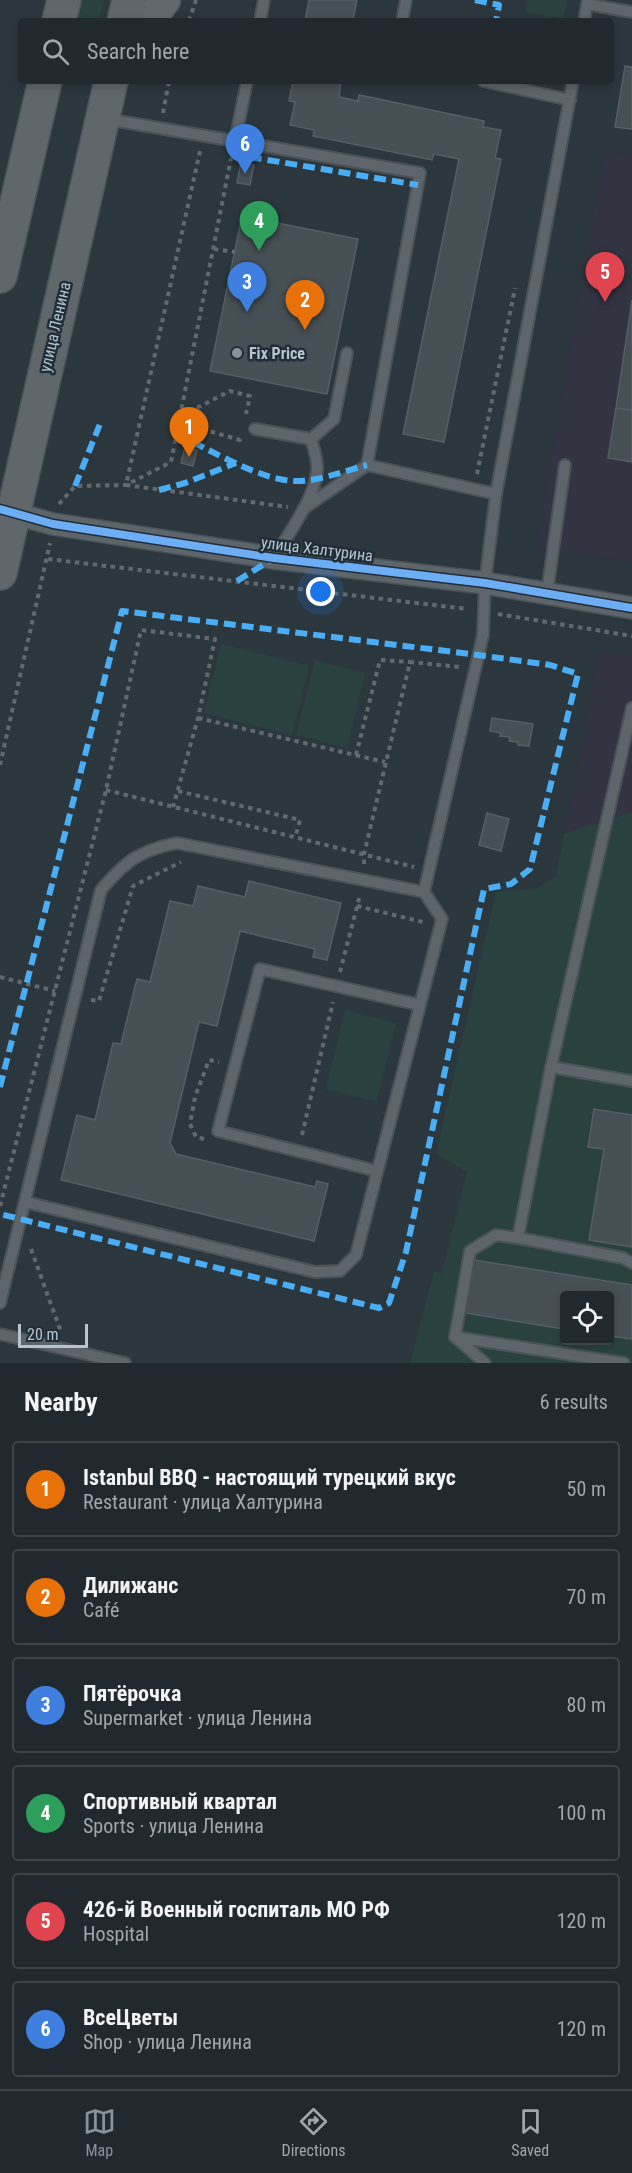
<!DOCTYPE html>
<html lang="en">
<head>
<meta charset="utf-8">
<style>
  :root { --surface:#21292e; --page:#2d353a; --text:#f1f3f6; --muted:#a2a6aa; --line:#3e454a; --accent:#87939a }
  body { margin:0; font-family:"Roboto Condensed",sans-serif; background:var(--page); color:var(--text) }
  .controls { position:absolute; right:18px; bottom:18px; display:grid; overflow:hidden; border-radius:6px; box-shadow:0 3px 9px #0003 }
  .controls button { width:54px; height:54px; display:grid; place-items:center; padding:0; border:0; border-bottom:2px solid var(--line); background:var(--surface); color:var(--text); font:30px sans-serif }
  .scale { position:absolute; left:18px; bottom:15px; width:70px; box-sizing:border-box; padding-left:6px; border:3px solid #b8c4cc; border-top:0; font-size:16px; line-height:21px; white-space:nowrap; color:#b8c4cc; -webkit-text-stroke:4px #1f2e38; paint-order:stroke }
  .you { position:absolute; left:321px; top:592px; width:21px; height:21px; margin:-15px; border:4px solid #fff; border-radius:50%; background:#1a73e8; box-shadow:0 0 0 9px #1a73e833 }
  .badge { display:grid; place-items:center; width:39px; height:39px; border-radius:50%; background:var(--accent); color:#fff; font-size:20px; font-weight:700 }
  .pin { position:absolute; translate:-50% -50px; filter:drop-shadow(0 2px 3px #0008) }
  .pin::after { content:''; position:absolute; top:32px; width:21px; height:18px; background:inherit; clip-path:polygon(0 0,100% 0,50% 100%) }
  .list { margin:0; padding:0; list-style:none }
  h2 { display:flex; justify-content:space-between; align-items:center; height:78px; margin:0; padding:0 24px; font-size:26px }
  h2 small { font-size:20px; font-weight:400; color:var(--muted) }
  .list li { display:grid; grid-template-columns:39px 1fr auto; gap:18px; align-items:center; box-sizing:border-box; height:96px; margin:0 12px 12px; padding:0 12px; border:2px solid var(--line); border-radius:6px }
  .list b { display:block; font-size:22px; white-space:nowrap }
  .list p { margin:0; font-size:20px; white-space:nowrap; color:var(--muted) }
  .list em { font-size:20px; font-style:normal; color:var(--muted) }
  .icon { flex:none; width:33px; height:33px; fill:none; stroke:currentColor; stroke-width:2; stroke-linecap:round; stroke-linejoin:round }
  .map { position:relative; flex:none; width:632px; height:1363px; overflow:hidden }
  .search { position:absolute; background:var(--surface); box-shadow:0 3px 9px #0003; left:18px; right:18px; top:18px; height:66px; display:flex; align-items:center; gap:15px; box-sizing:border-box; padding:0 21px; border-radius:6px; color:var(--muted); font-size:22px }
  .sheet { height:726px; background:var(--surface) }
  nav { display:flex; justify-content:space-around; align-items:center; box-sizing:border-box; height:84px; border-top:2px solid var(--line); background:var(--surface); font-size:16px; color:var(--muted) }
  nav a { display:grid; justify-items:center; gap:3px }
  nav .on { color:var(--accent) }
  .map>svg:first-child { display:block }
</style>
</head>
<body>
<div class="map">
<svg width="632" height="1363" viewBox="0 0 632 1363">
  <rect width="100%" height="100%" fill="#2c373d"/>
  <!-- medical -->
  <path fill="#323442" d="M604 151 632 155V562L535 548Z
    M598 651 632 656V897L557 877Z"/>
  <!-- green -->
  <path fill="#294240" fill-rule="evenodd" d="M76 0H104L98 21H71Z
    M527 0H567L563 19 525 12Z
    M221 644 309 666 292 735 204 713Z
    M315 660 365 673 347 748 296 735Z
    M632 812V1363H410L434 1271 442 1274 467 1172 436 1154 496 892 535 889 556 877 564 834ZM564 1296H610V1340H564Z
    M345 1010 396 1023 376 1102 326 1089Z"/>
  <!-- building -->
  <path fill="#464f54" stroke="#555e64" stroke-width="1.5" d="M309 0H357L353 21H305Z
    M625 66 632 67V129L615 127Z
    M293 81H341L339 97 358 101 359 95 484 121 483 127 501 130 495 158 501 159 444 442 403 434 459 159 434 154 432 160 313 136 314 130 290 125 295 102 289 101Z
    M241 162 254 165 250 185 237 183Z
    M242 216 358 239 327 394 210 371Z
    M632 300V410L616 408Z
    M616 408 632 410V462L608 458Z
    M185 447 197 450 193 466 181 463Z
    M492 718 533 724 529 746 518 745V742L509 741 510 737 500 736 501 733 490 731Z
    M487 813 509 819 501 851 479 845Z
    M249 881 341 903 327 960 313 957 315 949 240 931 217 1026 199 1022 170 1143 176 1154 315 1187 317 1181 328 1184 314 1241 61 1180 77 1115 95 1120 113 1043 121 1044 137 979 150 982 170 901 193 906 198 886 245 897Z
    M594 1109 632 1115V1247L589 1240 604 1149 588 1147Z
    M474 1260 632 1285V1339L610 1336V1296H564V1329L465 1313Z"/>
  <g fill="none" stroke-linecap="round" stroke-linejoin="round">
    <!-- lane casing -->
    <g stroke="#4b5257" stroke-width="14">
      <path id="lane" d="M587 4 632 12
        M260 21 264 0
        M402 21 406 0
        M584 21 588 0
        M483 81 570 100
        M106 119 235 141 247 81
        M235 141 420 173 367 465 496 494
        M255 429 311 439C314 450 318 459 317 471 315 498 288 534 274 558
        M311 439 334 419 347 353
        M303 509 367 465
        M547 593 565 465
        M551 1067 632 708
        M377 1171 218 1131 260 969 420 1005
        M25 1202 315 1272 340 1271 356 1255 442 919 424 892 483 635 485 583 496 494 573 81
        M518 1238 623 1258 632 1263
        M0 1303 101 890C126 861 138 851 177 843L424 892
        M0 1334 125 1363
        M455 1337 485 1363
        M624 1363 455 1337 470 1251 496 1235 518 1238 551 1067 632 1081"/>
    </g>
    <!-- street casing -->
    <g stroke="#4b5257" stroke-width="24">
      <path id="street" d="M2 510 53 524 274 558 485 583 632 608"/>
    </g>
    <!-- secondary casing -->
    <g stroke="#4b5257" stroke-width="33">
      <path id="secondary" d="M150 21 165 0"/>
    </g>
    <!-- primary casing -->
    <g stroke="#4a5359" stroke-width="36">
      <path id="primary" d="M59 21 64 0
        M124 21 129 0
        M0 276 45 81
        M0 573 111 81"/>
    </g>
    <!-- path -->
    <path stroke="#61696d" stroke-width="4" stroke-dasharray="4.5 4.5" stroke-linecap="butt" d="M189 21 196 0
      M163 113 169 81
      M200 151 126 485 288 507
      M214 249 235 252
      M181 416 230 391 250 396 246 414
      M202 429 240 440 241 436
      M477 474 515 288
      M59 504 75 486 126 485 171 462 231 158
      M48 559 467 609
      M498 614 632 636
      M198 718 385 762
      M356 755 380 660 410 662
      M0 765 50 543
      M106 790 414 867
      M178 791 300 820 295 838
      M364 864V854L410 662 459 667
      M357 906 423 922
      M340 972 360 895
      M0 977 55 991
      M91 1000 99 1001 133 886 181 862
      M302 1135 333 1002
      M204 1139 196 1137 190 1124 195 1097 209 1060 219 1062
      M0 1206 106 790 141 630 215 639 198 718 173 807
      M31 1249 61 1332"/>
    <!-- lane -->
    <use href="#lane" stroke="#5d656a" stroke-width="10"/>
    <!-- street -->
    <use href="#street" stroke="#5d656a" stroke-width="21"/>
    <!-- secondary -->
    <use href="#secondary" stroke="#62696e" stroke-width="30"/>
    <!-- primary -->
    <use href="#primary" stroke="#60676b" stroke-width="33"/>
    <!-- quiet -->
    <path stroke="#49aef6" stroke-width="6" stroke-dasharray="12 6" stroke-linecap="butt" d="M475 0 499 5 496 21
      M232 154 418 185
      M177 434C208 449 260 480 294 481 318 482 344 471 367 465
      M75 486 100 424
      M159 490 185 483 236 463
      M237 581 274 558
      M0 1087 122 611 478 655 550 665 578 674 530 869 511 884 484 889 406 1252 389 1303 379 1308 0 1214"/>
    <!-- cycleway casing -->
    <g stroke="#1f2e38" stroke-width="11">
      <path id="cycleway" d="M0 509 53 524 274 558 485 583 632 608"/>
    </g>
    <!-- cycleway -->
    <use href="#cycleway" stroke="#6dadf4" stroke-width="8"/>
  </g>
  <!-- markers -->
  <circle fill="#87939a" stroke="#1f2e38" stroke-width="2" cx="237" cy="353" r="6"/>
  <g text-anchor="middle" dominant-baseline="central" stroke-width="5" stroke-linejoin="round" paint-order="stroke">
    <!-- street labels -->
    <g font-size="16" fill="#b8c4cc" stroke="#1f2e38">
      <text transform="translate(55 327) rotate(-77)">улица Ленина</text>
      <text transform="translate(317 549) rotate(7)">улица Халтурина</text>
    </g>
    <!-- poi labels -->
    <g font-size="16" font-weight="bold" fill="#b8c4cc" stroke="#1f2e38" text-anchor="start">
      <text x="249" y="353">Fix Price</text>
    </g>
  </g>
</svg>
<div class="controls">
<button><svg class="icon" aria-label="locate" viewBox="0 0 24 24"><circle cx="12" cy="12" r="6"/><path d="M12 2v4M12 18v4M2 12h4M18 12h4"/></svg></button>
</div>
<div class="scale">20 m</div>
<div class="you"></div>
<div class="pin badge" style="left:189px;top:457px;background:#e8710a">1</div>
<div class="pin badge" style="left:305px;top:330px;background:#e8710a">2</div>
<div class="pin badge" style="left:247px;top:312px;background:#3f7fe0">3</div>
<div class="pin badge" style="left:259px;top:251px;background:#2e9e5b">4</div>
<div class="pin badge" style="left:605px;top:302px;background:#e0444e">5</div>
<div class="pin badge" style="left:245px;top:174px;background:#3f7fe0">6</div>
<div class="search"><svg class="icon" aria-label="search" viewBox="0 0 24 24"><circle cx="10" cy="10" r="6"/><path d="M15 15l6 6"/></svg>Search here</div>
</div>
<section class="sheet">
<h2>Nearby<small>6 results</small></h2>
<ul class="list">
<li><span class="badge" style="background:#e8710a">1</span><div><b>Istanbul BBQ - настоящий турецкий вкус</b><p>Restaurant · улица Халтурина</p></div><em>50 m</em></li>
<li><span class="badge" style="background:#e8710a">2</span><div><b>Дилижанс</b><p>Café</p></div><em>70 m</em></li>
<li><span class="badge" style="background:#3f7fe0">3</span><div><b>Пятёрочка</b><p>Supermarket · улица Ленина</p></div><em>80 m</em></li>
<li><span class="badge" style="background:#2e9e5b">4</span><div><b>Спортивный квартал</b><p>Sports · улица Ленина</p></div><em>100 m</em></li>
<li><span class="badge" style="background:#e0444e">5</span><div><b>426-й Военный госпиталь МО РФ</b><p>Hospital</p></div><em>120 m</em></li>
<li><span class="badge" style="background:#3f7fe0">6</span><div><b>ВсеЦветы</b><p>Shop · улица Ленина</p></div><em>120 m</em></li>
</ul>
</section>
<nav>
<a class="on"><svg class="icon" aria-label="map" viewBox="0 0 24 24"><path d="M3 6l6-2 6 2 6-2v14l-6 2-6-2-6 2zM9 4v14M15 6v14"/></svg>Map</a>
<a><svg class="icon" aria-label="directions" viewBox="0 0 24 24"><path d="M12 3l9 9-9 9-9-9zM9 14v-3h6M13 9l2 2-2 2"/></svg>Directions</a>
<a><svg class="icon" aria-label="saved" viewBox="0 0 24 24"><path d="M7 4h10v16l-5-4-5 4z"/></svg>Saved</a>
</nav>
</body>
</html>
